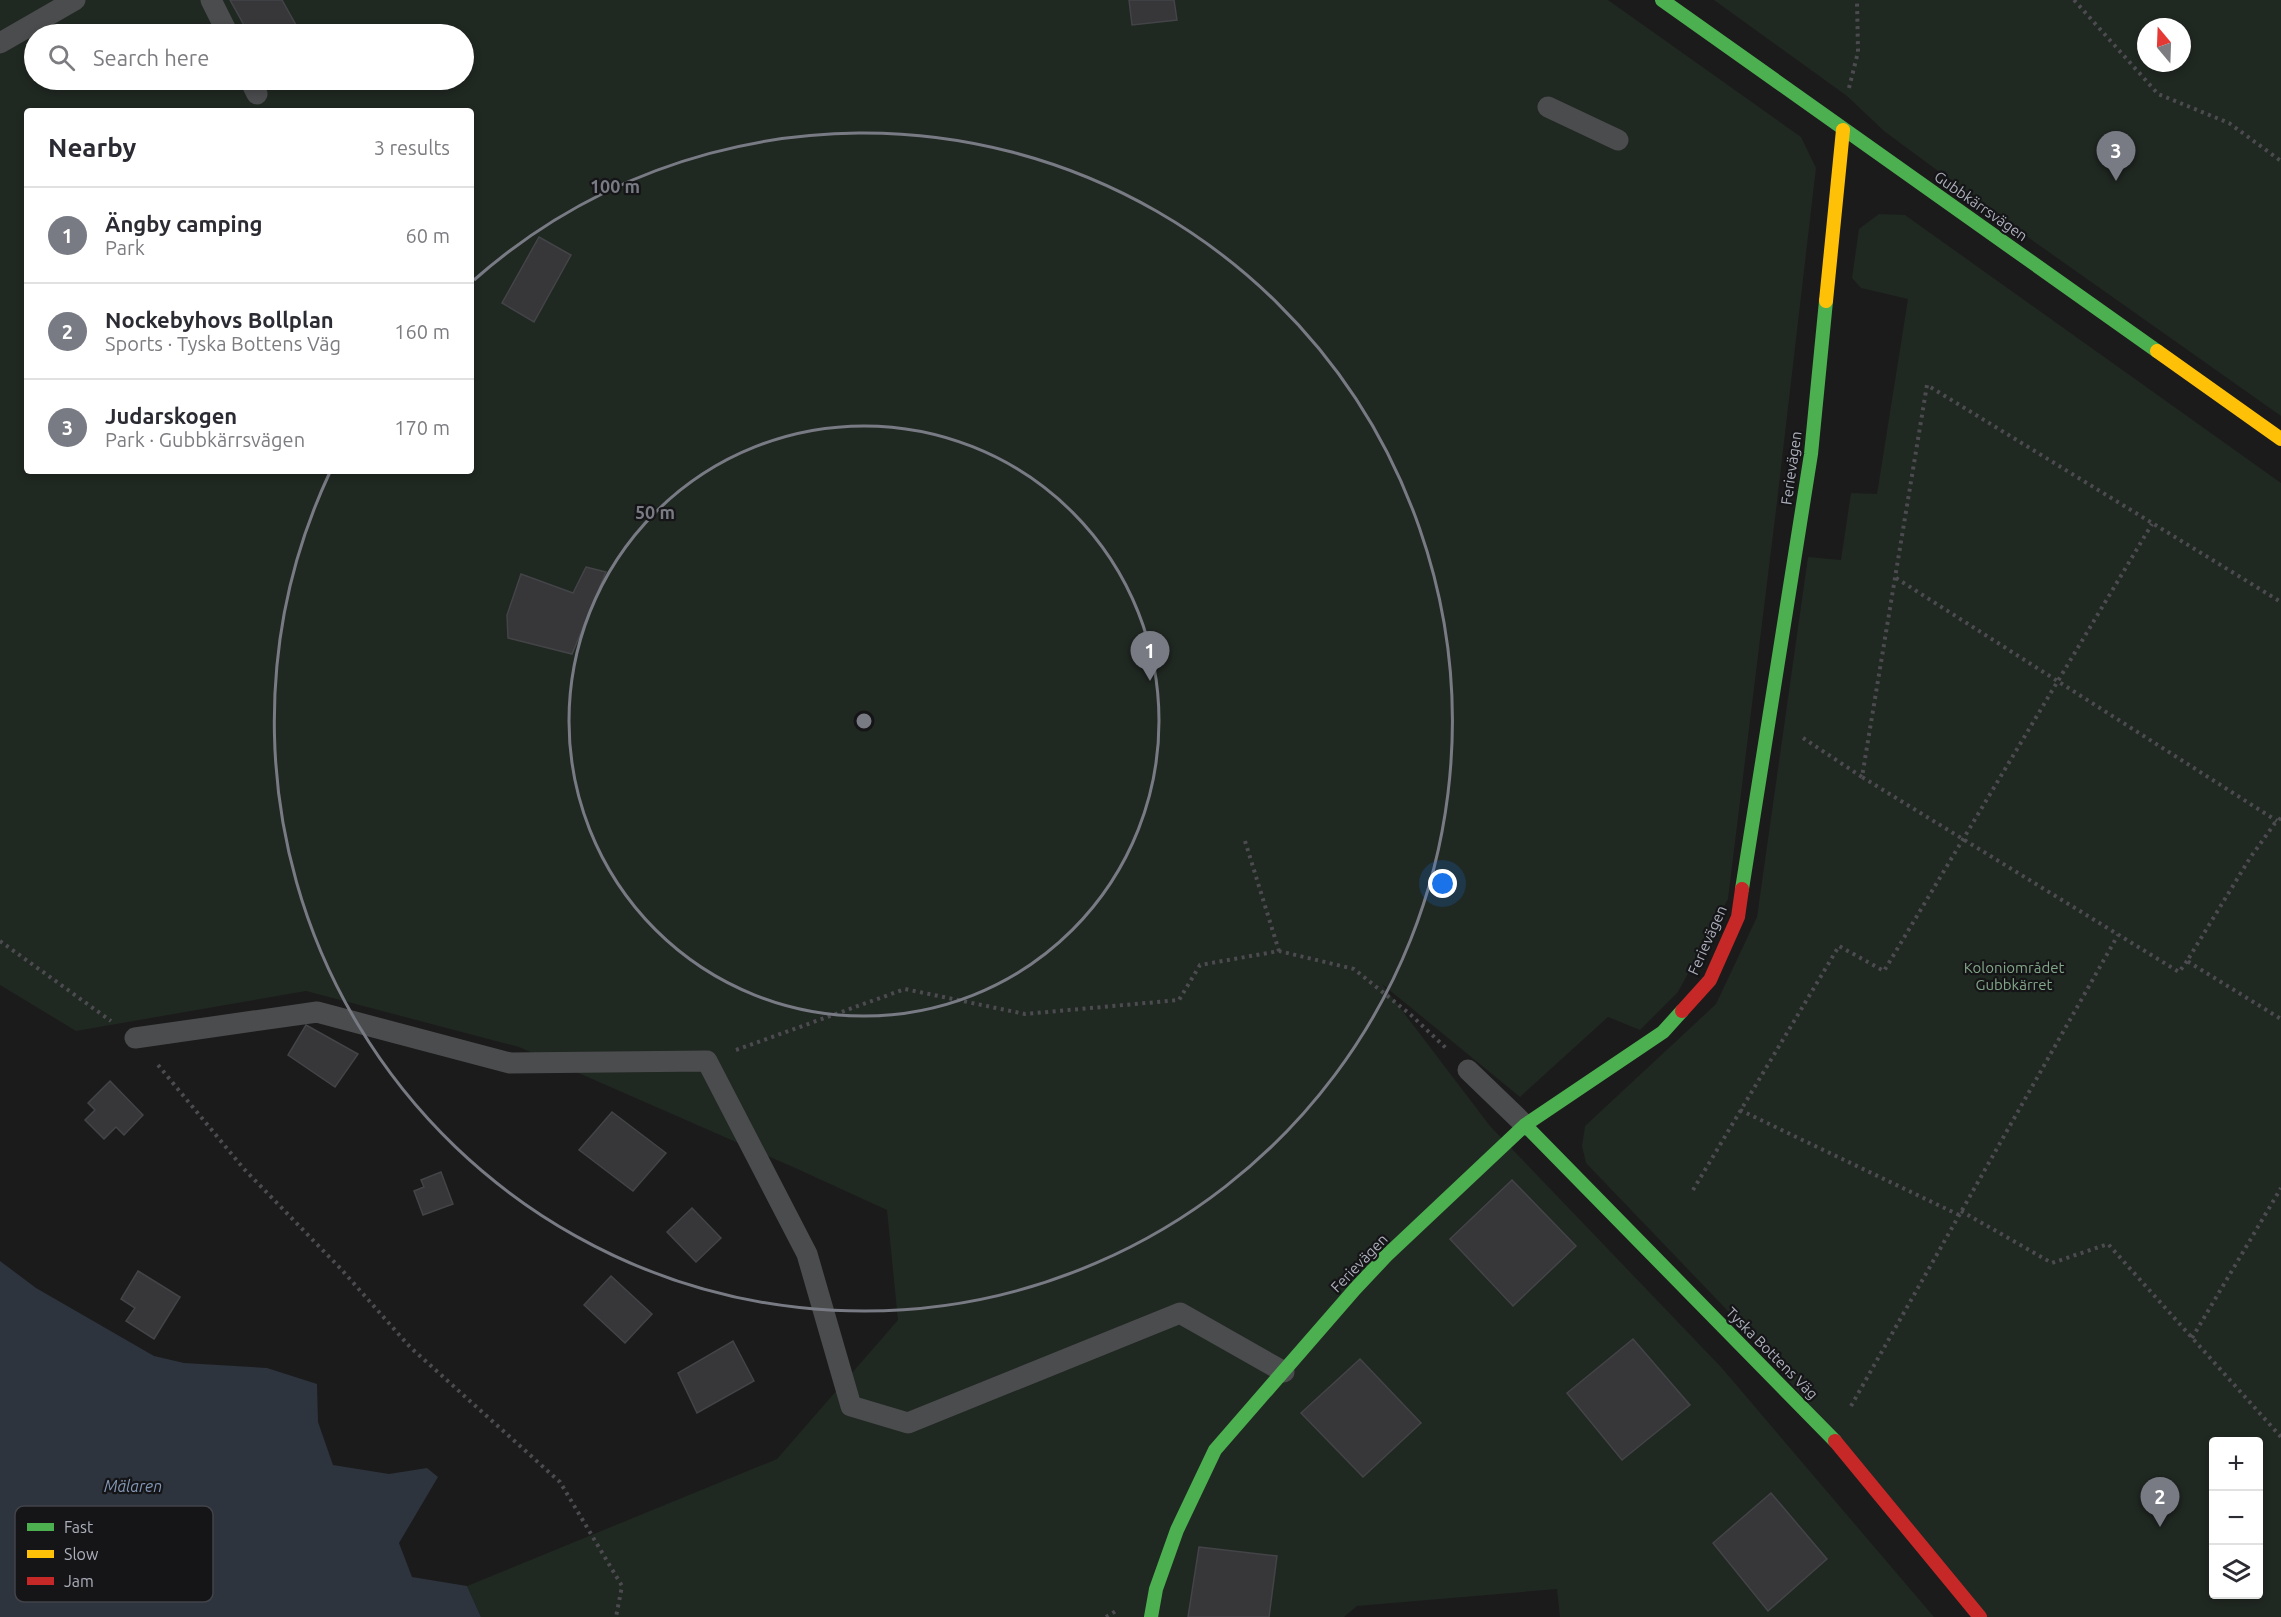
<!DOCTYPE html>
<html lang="en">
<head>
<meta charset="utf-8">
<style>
  :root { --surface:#fff; --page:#f7f7f7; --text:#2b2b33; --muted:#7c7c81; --line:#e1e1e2; --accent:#797b84 }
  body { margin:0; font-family:Ubuntu,sans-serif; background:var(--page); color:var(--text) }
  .controls { position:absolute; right:18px; bottom:18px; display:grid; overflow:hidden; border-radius:6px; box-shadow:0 3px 9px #0003 }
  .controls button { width:54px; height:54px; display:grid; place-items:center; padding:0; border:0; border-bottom:2px solid var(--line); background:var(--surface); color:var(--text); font:30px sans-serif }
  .compass { position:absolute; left:2137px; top:18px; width:54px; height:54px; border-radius:50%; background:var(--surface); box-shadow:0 3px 9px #0003; rotate:341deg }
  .you { position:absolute; left:1443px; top:884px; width:21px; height:21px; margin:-15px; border:4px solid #fff; border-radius:50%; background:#1a73e8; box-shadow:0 0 0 9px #1a73e833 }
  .badge { display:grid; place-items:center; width:39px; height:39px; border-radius:50%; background:var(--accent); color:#fff; font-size:20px; font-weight:700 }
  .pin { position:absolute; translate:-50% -50px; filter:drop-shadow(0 2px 3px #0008) }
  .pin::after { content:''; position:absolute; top:32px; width:21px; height:18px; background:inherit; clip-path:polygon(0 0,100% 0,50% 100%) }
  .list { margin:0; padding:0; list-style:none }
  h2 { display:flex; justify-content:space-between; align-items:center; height:78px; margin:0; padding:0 24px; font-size:26px }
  h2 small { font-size:20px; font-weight:400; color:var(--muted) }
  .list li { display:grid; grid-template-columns:39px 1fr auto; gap:18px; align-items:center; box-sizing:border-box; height:96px; padding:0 24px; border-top:2px solid var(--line) }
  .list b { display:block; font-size:22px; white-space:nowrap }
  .list p { margin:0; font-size:20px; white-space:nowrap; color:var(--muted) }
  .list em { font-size:20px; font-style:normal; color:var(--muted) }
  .icon { flex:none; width:33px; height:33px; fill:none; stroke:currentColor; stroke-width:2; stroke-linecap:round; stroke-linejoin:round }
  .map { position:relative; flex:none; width:2281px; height:1617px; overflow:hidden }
  .search { position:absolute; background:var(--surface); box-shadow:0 3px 9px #0003; left:24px; top:24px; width:450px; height:66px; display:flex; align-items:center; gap:15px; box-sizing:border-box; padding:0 21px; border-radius:33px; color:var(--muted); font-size:22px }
  .panel { position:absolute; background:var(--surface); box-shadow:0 3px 9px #0003; left:24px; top:108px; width:450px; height:366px; border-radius:6px }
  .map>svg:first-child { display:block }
</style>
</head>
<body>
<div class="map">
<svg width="2281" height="1617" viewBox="0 0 2281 1617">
  <rect width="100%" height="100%" fill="#1b1b1b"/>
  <!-- green -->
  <path fill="#202822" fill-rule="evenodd" d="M0 0H1608L1801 137 1816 168 1777 502 1728 899 1678 992 1640 1030 1608 1017 1520 1097 1382 984 1490 1126 1721 1367 1934 1617H1560L1557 1589 1357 1606 1344 1617H481L467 1586 777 1459 898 1320 887 1210 793 1167 519 1047 306 991 76 1031 0 985ZM34 34H464V80H34ZM27 111H471V471H27Z
    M1714 0H2281V416L2019 231 1884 131 1847 96ZM2146 27H2182V63H2146Z
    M1879 214 1905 215 2281 483V1617H1987L1748 1332 1586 1163 1582 1146 1585 1126 1716 1004 1757 917 1808 557 1841 560 1851 493 1877 494 1908 299 1861 288 1852 278 1859 229ZM2214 1442H2258V1594H2214Z"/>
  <!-- water -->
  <path fill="#2d343e" d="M0 1261 36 1288 154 1356 184 1363 267 1368 317 1384 318 1422 333 1465 389 1474 427 1468 438 1477 399 1543 412 1577 467 1586 481 1617H0Z"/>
  <!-- building -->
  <path fill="#373739" stroke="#434447" stroke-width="1.5" d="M230 0H282L301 34H249Z
    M1129 0H1174L1177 20 1132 25Z
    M539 237 571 255 534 322 502 303Z
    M586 567 606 572 572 654 508 638 507 615 521 574 573 593Z
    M306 1025 358 1054 335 1087 288 1055Z
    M110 1081 143 1115 124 1135 116 1127 104 1139 85 1120 95 1110 88 1103Z
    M612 1112 666 1153 633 1191 579 1150Z
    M441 1172 453 1204 423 1215 414 1191 424 1187 421 1180Z
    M1512 1180 1576 1246 1513 1306 1450 1239Z
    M692 1208 721 1238 696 1262 667 1232Z
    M138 1271 180 1297 154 1339 126 1321 135 1308 121 1299Z
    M611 1276 652 1314 625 1343 584 1305Z
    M1633 1339 1690 1405 1622 1460 1567 1393Z
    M733 1341 754 1381 697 1413 678 1373Z
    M1360 1359 1421 1423 1363 1477 1301 1413Z
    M1771 1493 1827 1559 1768 1611 1713 1543Z
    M1199 1547 1277 1556 1269 1617H1188Z"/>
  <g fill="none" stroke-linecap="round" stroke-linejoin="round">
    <!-- path -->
    <path stroke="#4c4c50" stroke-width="4" stroke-dasharray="3 4.5" stroke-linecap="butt" d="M2074 0 2158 94 2229 123 2281 161
      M1849 88 1858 52 1857 0
      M1896 578 2277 821
      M1803 738 1862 777
      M2281 818 2275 823 2250 858 2187 961 2281 1019
      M1245 841 1279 951
      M0 941 111 1021
      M2187 961 2179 972 1862 777 1927 385 2281 602
      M736 1050 905 989 1025 1014 1179 1000 1200 965 1279 951 1354 969 1411 1015 1447 1049
      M158 1065 244 1169 341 1269 410 1347 560 1482 622 1586 616 1617
      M1740 1110 1959 1215
      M1693 1190 1839 946 1884 971 2152 524
      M1961 1211 2052 1263 2108 1244 2281 1437
      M2192 1338 2281 1188
      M1851 1406 2118 935
      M1106 1617 1116 1611"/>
    <!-- lane -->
    <path stroke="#4b4c4e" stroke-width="21" d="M211 0 228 34
      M0 43 75 0
      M250 80 257 94
      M1548 107 1618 140
      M135 1038 317 1012 510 1063 707 1061 807 1254 851 1406 908 1423 1180 1313 1284 1372
      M1468 1070 1525 1125"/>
    <!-- fast -->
    <path stroke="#4caf50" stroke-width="14" d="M1662 0 2157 351
      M1742 889 1811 454 1826 301
      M1525 1125 1835 1441
      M1151 1617 1156 1589 1177 1530 1215 1450 1355 1289 1386 1256 1525 1125 1663 1032 1682 1011"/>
    <!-- slow -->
    <path stroke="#ffc107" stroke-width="14" d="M1826 301 1843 130
      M2157 351 2281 439"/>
    <!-- jam -->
    <path stroke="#c62828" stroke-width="14" d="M1682 1011 1710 980 1738 917 1742 889
      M1835 1441 1980 1617"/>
  </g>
  <!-- distance rings -->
  <g fill="none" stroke="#797b84" stroke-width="3">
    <circle cx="864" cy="721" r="295"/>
    <path d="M474 280A589 589 0 1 1 330 472"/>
  </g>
  <g text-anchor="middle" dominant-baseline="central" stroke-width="4.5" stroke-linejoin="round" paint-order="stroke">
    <!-- street labels -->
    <g font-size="15" fill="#acafbc" stroke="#151517">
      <text transform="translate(1981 206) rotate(35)">Gubbkärrsvägen</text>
      <text transform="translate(1791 468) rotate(-82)">Ferievägen</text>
      <text transform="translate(1707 940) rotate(-66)">Ferievägen</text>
      <text transform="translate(1359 1263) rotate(-46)">Ferievägen</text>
      <text transform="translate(1772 1353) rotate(45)">Tyska Bottens Väg</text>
    </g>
    <!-- park labels -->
    <g font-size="15" fill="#83a789" stroke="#151517">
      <text x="2014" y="967">Koloniområdet<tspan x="2014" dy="17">Gubbkärret</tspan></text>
    </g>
    <!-- water labels -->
    <g font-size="16" font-style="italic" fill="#8398b7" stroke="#151517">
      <text x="133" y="1486">Mälaren</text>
    </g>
  </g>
  <!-- legend -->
  <rect x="15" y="1506" width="198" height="96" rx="9" fill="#151517" stroke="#424349" stroke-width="1.5"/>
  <rect x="27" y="1523" width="27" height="8" fill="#4caf50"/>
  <rect x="27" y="1550" width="27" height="8" fill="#ffc107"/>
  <rect x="27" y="1577" width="27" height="8" fill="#c62828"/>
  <g font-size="16" fill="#acafbc">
    <text x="64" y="1533">Fast</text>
    <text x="64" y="1560">Slow</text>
    <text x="64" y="1587">Jam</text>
  </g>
  <circle cx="864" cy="721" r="9" fill="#797b84" stroke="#151517" stroke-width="3"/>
  <g font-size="18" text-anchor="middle" font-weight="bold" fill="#797b84" stroke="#151517" stroke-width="4.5" stroke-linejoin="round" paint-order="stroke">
    <text x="615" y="193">100 m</text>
    <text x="655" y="519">50 m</text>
  </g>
</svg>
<div class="controls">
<button>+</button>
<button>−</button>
<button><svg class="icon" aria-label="layers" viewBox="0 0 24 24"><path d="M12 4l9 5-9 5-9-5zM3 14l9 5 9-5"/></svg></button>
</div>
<svg class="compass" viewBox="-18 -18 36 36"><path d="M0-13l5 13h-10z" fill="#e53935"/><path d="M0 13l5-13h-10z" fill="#7c7c81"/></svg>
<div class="you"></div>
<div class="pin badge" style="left:1150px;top:681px">1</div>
<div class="pin badge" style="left:2160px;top:1527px">2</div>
<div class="pin badge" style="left:2116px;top:181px">3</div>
<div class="search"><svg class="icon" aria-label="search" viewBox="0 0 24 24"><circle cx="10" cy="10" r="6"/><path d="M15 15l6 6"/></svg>Search here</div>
<section class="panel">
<h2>Nearby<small>3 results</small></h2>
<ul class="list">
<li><span class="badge">1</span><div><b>Ängby camping</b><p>Park</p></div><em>60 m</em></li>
<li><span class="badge">2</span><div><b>Nockebyhovs Bollplan</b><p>Sports · Tyska Bottens Väg</p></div><em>160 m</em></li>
<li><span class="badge">3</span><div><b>Judarskogen</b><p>Park · Gubbkärrsvägen</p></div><em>170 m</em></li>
</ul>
</section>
</div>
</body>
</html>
